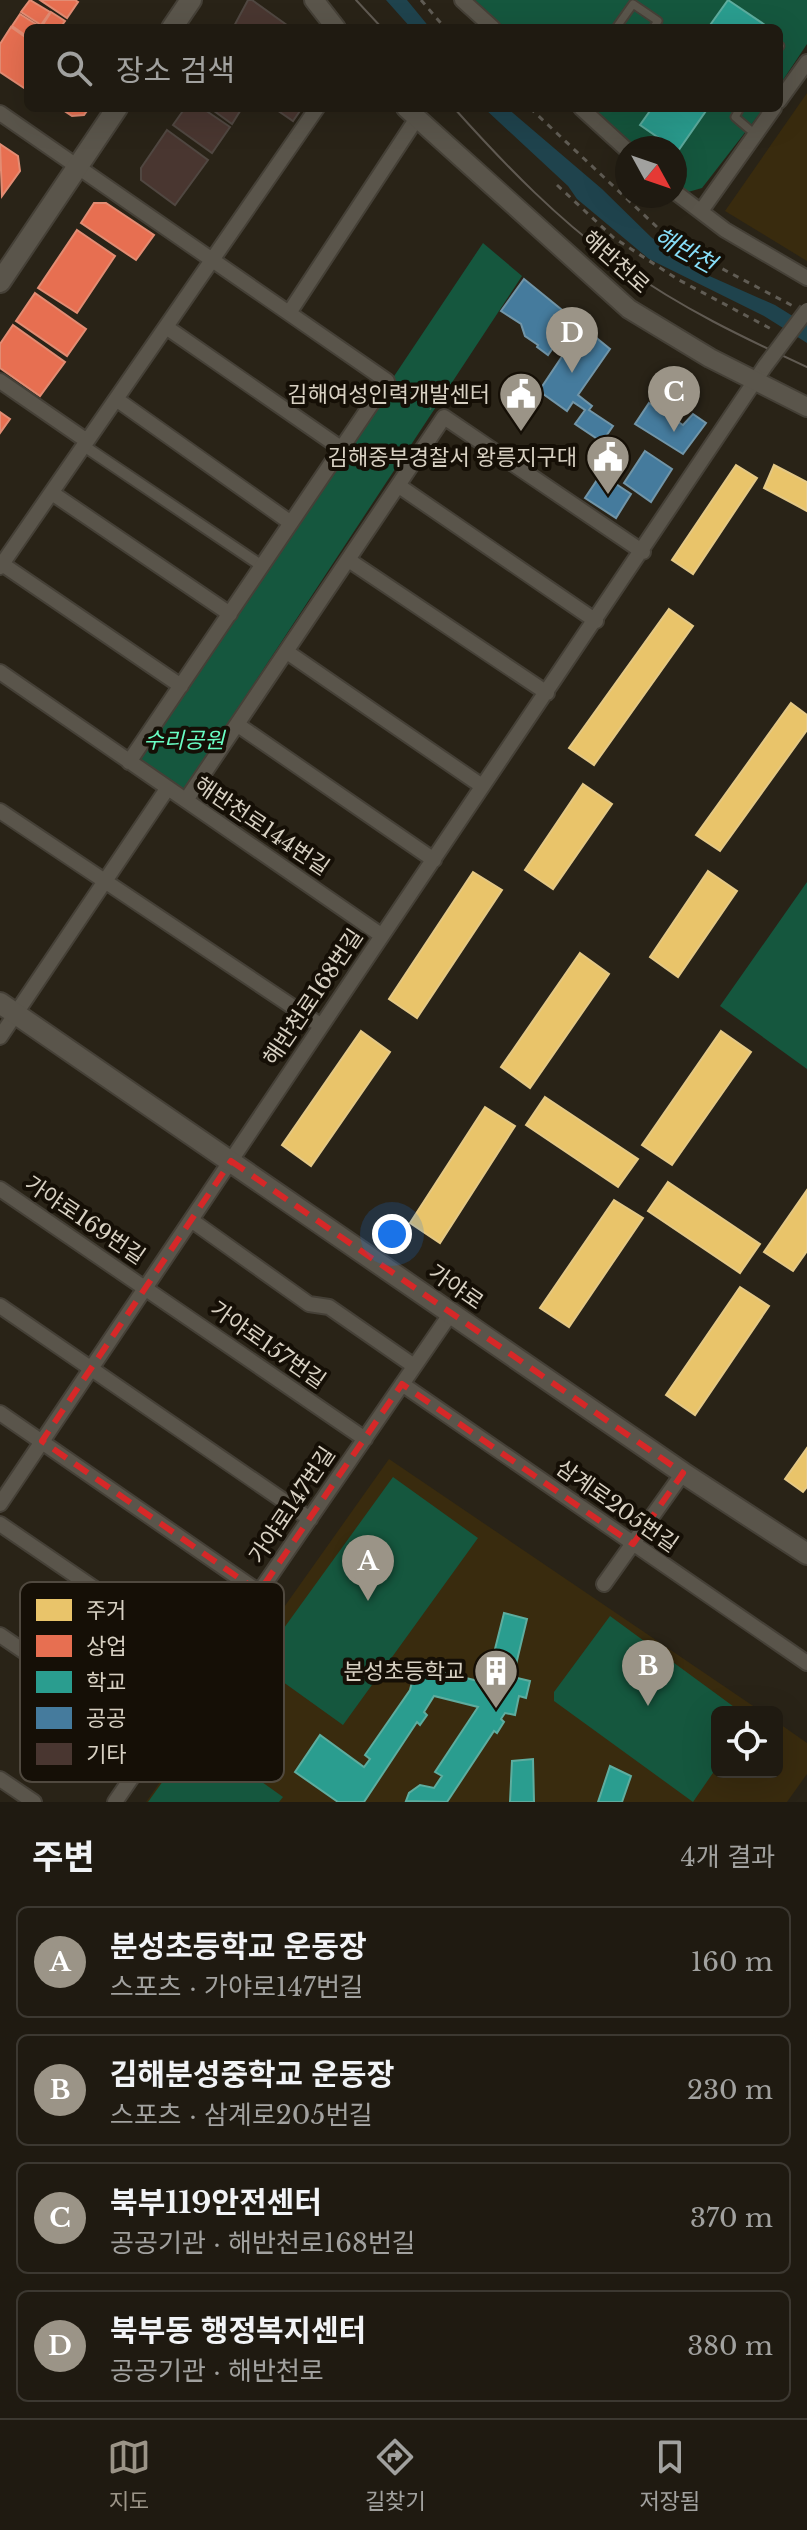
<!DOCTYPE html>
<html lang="ko">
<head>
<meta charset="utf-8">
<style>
  :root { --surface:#1f1a11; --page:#2c271f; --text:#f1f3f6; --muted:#a1a19f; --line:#3c3831; --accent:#9b9487 }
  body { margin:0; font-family:"Libre Baskerville","Noto Sans KR",serif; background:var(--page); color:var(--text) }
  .controls { position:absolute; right:24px; bottom:24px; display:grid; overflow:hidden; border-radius:12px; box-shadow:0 8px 32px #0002 }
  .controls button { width:72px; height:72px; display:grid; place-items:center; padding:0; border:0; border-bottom:2px solid var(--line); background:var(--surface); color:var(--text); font:40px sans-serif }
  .compass { position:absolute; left:615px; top:136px; width:72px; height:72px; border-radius:50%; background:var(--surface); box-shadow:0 8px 32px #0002; rotate:130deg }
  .you { position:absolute; left:392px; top:1234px; width:28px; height:28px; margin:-20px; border:6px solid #fff; border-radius:50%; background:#1a73e8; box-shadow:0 0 0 12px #1a73e833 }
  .badge { display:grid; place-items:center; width:52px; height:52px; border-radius:50%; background:var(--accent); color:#fff; font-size:26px; font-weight:700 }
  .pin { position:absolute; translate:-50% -66px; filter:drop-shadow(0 2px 4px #0008) }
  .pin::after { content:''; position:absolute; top:42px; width:28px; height:24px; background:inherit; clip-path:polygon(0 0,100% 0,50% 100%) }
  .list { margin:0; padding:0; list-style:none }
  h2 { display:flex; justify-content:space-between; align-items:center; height:104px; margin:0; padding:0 32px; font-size:34px }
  h2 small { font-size:26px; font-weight:400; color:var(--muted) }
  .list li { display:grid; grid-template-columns:52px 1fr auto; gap:24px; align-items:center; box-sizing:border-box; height:112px; margin:0 16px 16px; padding:0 16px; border:2px solid var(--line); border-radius:12px }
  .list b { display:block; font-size:30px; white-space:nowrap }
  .list p { margin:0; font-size:26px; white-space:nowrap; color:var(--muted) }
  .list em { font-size:26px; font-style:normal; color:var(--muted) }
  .icon { flex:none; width:44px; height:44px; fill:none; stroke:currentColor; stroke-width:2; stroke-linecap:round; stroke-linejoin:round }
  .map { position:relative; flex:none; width:807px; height:1802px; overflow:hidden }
  .search { position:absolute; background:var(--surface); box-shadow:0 8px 32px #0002; left:24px; right:24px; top:24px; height:88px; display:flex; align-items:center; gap:20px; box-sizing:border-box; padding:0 28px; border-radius:12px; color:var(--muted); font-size:30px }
  .sheet { height:616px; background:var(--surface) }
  nav { display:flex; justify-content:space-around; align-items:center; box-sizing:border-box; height:112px; border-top:2px solid var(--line); background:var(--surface); font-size:22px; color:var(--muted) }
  nav a { display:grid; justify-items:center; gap:4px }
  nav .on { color:var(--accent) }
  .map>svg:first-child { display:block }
</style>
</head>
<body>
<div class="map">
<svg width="807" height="1802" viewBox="0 0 807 1802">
  <rect width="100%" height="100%" fill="#292317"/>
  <!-- built -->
  <path fill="#392b0e" d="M807 93V261L725 211Z
    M389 1459 762 1712H717V1772H777V1722L807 1743V1774L787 1802H146Z"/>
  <!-- green -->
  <path fill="#15573e" d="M475 0H807V44L779 86V28H505Z
    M592 108H764L702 188 688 192 675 181V148H635Z
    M483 243 522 276 184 790 139 758Z
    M807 882V1069L720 1006Z
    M393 1477 478 1538 343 1725 258 1664Z
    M610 1616 741 1712H717V1767L693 1802 554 1701V1692Z
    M196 1735 283 1797 279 1802H148Z"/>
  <!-- water -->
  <path fill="#1f434d" d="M386 0H407L430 28H411Z
    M484 108H507L602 189 651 237 689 267 775 305 807 325V343L764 316 649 259 577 199 568 186Z"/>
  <!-- homes -->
  <path fill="#e9c46a" stroke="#e4c885" stroke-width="2" d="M736 465 757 478 693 574 672 560Z
    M774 465 807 482V511L764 488Z
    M669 609 693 626 594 765 569 748Z
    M791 703 807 715V730L720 851 696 835Z
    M583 784 612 804 553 889 525 870Z
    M708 871 737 891 678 977 650 957Z
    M473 872 502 890 417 1018 389 999Z
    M580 953 609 974 530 1088 501 1067Z
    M361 1031 390 1052 311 1166 282 1145Z
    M721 1031 751 1052 672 1165 642 1145Z
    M545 1097 638 1159 618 1187 526 1125Z
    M485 1107 515 1126 440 1243 410 1223Z
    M668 1182 760 1244 740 1273 648 1211Z
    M807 1190V1251L793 1271 764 1252Z
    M614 1200 643 1218 569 1327 540 1308Z
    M740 1287 769 1306 695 1415 666 1395Z
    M807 1448V1487L803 1492 785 1479Z"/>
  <!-- shops -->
  <path fill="#e76f51" stroke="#e28c73" stroke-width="2" d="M30 0 50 12 41 25 21 12Z
    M40 0H75L78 2 67 18Z
    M51 12 65 21 60 28 42 26Z
    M20 14 42 28H28V37L12 26Z
    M11 27 28 39 27 90 0 72V44Z
    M60 108H89L84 115 72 116Z
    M0 144 18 156 20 171 2 196Z
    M94 203H106L154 235 136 260 81 223Z
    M77 230 115 256 77 313 38 288Z
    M35 293 86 329 67 356 16 321Z
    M13 325 65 362 40 396 0 368V344Z
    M0 412 10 419 0 433Z"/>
  <!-- schools -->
  <path fill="#2a9d8f" stroke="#5ead9f" stroke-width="2" d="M728 0 765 25 763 28H708Z
    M652 108H708L678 151 640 125Z
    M504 1613 527 1619 513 1677 530 1681 526 1698 519 1696 515 1715 505 1713 501 1719 504 1722 497 1733 494 1731 447 1802 406 1801 409 1793 420 1785 434 1788 442 1776 435 1772 478 1707 434 1696 424 1712 427 1715 420 1725 417 1722 364 1802H338L295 1772 320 1735 364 1767 370 1759 365 1755 410 1690 416 1666 495 1685 498 1675 489 1673Z
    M533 1759 534 1802H510L512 1761Z
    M610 1766 631 1776 622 1802H598Z"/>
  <!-- public -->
  <path fill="#457b9d" stroke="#7195a8" stroke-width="2" d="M524 279 610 349 578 395 592 406 589 410 613 426 602 442 575 424 585 410 573 402 567 411 539 391 563 355 553 348 548 355 537 347 538 345 525 336 521 324 501 311Z
    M649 403 683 425 693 414 706 423 683 454 635 424Z
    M645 451 672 469 651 502 624 483Z
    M601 474 631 494 616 518 585 498Z"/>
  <!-- building -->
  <path fill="#493630" stroke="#504741" stroke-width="2" d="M248 0H252L291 28H233Z
    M185 108H202L230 127 212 153 173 125Z
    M210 108H242L232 124Z
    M274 108H302L293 121Z
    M167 130 208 160 175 205 141 180V168Z"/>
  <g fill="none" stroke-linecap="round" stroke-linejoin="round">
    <!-- service casing -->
    <g stroke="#454037" stroke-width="11">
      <path id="service" d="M616 28 633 4 658 21 653 28
        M779 47 780 46
        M740 108 735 117 756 135"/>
    </g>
    <!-- pedestrian casing -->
    <g stroke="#454037" stroke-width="14">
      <path id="pedestrian" d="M84 446 262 566"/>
    </g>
    <!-- minor casing -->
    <g stroke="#454037" stroke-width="18">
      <path id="minor" d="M462 0 493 28
        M779 101 807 62
        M581 108 627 150
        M0 113 387 381 129 762
        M675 192 725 230 807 278
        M701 211 774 108
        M289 313 417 118
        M166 327 342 449
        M0 381 87 441
        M116 399 291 523
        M399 486 596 621
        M52 493 230 614
        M350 561 547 693
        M2 564 181 686
        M0 567 317 108
        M287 652 482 786
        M0 672 381 935
        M238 725 434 860
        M186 800 444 417 643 552
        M0 811 320 1025
        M0 1037 167 789
        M0 1189 365 1439
        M191 1220 309 1304 329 1307 414 1366
        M0 1306 310 1519
        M402 1384 807 1663
        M0 1413 259 1592
        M0 1504 765 366
        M0 1524 208 1666
        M604 1584 683 1473
        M0 1635 156 1742
        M0 1779 34 1802
        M115 1802 451 1313"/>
    </g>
    <!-- tertiary casing -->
    <g stroke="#454037" stroke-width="22">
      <path id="tertiary" d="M314 0 336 28
        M406 108 629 309 710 358 807 407"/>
    </g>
    <!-- secondary casing -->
    <g stroke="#454037" stroke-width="24">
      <path id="secondary" d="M172 28 191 0
        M0 282 117 108
        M0 1003 683 1473 807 1554"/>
    </g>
    <!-- path -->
    <path stroke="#605c54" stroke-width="3" stroke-dasharray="6 6" stroke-linecap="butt" d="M421 0 445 28
      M530 108 658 228 696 255 793 306
      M557 185 614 238 679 280 775 331
      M400 389 431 409"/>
    <!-- service -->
    <use href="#service" stroke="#5a554b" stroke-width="7"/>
    <!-- pedestrian -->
    <use href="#pedestrian" stroke="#5a554b" stroke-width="10"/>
    <!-- minor -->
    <use href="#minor" stroke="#5a554b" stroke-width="14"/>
    <!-- tertiary -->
    <use href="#tertiary" stroke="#5a554b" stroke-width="18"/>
    <!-- secondary -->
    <use href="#secondary" stroke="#5a554b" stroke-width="20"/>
    <!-- tram -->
    <path stroke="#605a52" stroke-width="2" d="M356 0 382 28
      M454 108C506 166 560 222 624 267 681 308 744 338 807 367"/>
    <!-- minor-bridge casing -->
    <g stroke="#454037" stroke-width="18" stroke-linecap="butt">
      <path id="minor-bridge" d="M765 366 807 310"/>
    </g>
    <!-- minor-bridge -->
    <use href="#minor-bridge" stroke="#5a554b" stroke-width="14"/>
  </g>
  <!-- marked area -->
  <path fill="none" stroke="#d62828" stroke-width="6" stroke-dasharray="16 10" stroke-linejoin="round" d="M231 1161 683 1473 633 1544 402 1384 259 1592 42 1441Z"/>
  <!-- icons -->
  <defs>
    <g id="civic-pin" transform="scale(2.3)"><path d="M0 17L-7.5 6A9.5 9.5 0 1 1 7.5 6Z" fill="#9b9487" stroke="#150f06"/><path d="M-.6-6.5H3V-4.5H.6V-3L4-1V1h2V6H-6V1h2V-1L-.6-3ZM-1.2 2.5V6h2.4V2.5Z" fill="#fff"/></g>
    <g id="building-pin" transform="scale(2.3)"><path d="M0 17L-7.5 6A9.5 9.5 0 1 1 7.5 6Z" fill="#9b9487" stroke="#150f06"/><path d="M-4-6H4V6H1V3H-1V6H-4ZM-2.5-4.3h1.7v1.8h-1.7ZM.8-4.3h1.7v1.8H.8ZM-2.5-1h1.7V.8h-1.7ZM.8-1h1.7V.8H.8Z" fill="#fff"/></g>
  </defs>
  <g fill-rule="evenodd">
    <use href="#civic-pin" x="521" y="394"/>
    <use href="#civic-pin" x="608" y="457"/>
    <use href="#building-pin" x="496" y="1671"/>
  </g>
  <g text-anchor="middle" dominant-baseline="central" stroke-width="8" stroke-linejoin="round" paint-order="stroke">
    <!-- street labels -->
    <g font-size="22" fill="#d8d1c3" stroke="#150f06">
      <text transform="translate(616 262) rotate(42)">해반천로</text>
      <text transform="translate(262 826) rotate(34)">해반천로144번길</text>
      <text transform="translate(313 997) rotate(-56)">해반천로168번길</text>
      <text transform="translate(85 1220) rotate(34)">가야로169번길</text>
      <text transform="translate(456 1287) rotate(35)">가야로</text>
      <text transform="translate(268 1345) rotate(35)">가야로157번길</text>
      <text transform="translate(292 1505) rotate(-56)">가야로147번길</text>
      <text transform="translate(617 1506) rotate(35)">삼계로205번길</text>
    </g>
    <!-- poi labels -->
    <g font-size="22" fill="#d8d1c3" stroke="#150f06" text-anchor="end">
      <text x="490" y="394">김해여성인력개발센터</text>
      <text x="577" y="457">김해중부경찰서 왕릉지구대</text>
      <text x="465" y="1671">분성초등학교</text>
    </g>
    <!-- park labels -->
    <g font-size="22" font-style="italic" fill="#69fec4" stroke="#150f06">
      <text x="184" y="740">수리공원</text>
    </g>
    <!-- water labels -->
    <g font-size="24" font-style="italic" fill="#87def9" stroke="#150f06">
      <text transform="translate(685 250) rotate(29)">해반천</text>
    </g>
  </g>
  <!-- legend -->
  <rect x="20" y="1582" width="264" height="200" rx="12" fill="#150f06" stroke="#50493f" stroke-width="2"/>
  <rect x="36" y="1599" width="36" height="22" fill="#e9c46a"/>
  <rect x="36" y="1635" width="36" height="22" fill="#e76f51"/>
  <rect x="36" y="1671" width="36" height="22" fill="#2a9d8f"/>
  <rect x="36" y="1707" width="36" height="22" fill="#457b9d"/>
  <rect x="36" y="1743" width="36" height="22" fill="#493630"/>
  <g font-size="22" fill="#d8d1c3">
    <text x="86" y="1618">주거</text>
    <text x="86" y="1654">상업</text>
    <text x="86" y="1690">학교</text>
    <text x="86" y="1726">공공</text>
    <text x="86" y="1762">기타</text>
  </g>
</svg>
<div class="controls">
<button><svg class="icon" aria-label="locate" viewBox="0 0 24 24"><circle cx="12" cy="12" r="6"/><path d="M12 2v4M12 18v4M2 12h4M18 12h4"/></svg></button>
</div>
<svg class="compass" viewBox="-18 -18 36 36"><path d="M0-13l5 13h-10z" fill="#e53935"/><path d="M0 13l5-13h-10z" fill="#a1a19f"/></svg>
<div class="you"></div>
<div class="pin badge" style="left:368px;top:1601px">A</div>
<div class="pin badge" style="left:648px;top:1706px">B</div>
<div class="pin badge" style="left:674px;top:432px">C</div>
<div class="pin badge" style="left:572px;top:373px">D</div>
<div class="search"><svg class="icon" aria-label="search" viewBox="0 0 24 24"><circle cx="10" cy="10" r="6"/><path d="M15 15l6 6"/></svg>장소 검색</div>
</div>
<section class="sheet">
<h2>주변<small>4개 결과</small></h2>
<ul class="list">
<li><span class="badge">A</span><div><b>분성초등학교 운동장</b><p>스포츠 · 가야로147번길</p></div><em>160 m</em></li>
<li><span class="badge">B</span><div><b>김해분성중학교 운동장</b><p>스포츠 · 삼계로205번길</p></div><em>230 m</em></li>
<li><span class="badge">C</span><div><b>북부119안전센터</b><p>공공기관 · 해반천로168번길</p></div><em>370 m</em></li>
<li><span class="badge">D</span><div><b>북부동 행정복지센터</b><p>공공기관 · 해반천로</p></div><em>380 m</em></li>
</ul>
</section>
<nav>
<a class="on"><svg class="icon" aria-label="map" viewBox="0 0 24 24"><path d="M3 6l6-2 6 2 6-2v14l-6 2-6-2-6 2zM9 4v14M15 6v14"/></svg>지도</a>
<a><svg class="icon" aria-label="directions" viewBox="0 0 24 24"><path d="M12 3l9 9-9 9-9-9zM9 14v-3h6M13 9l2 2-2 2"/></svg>길찾기</a>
<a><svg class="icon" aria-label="saved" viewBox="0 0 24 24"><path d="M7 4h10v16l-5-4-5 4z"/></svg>저장됨</a>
</nav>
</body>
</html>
